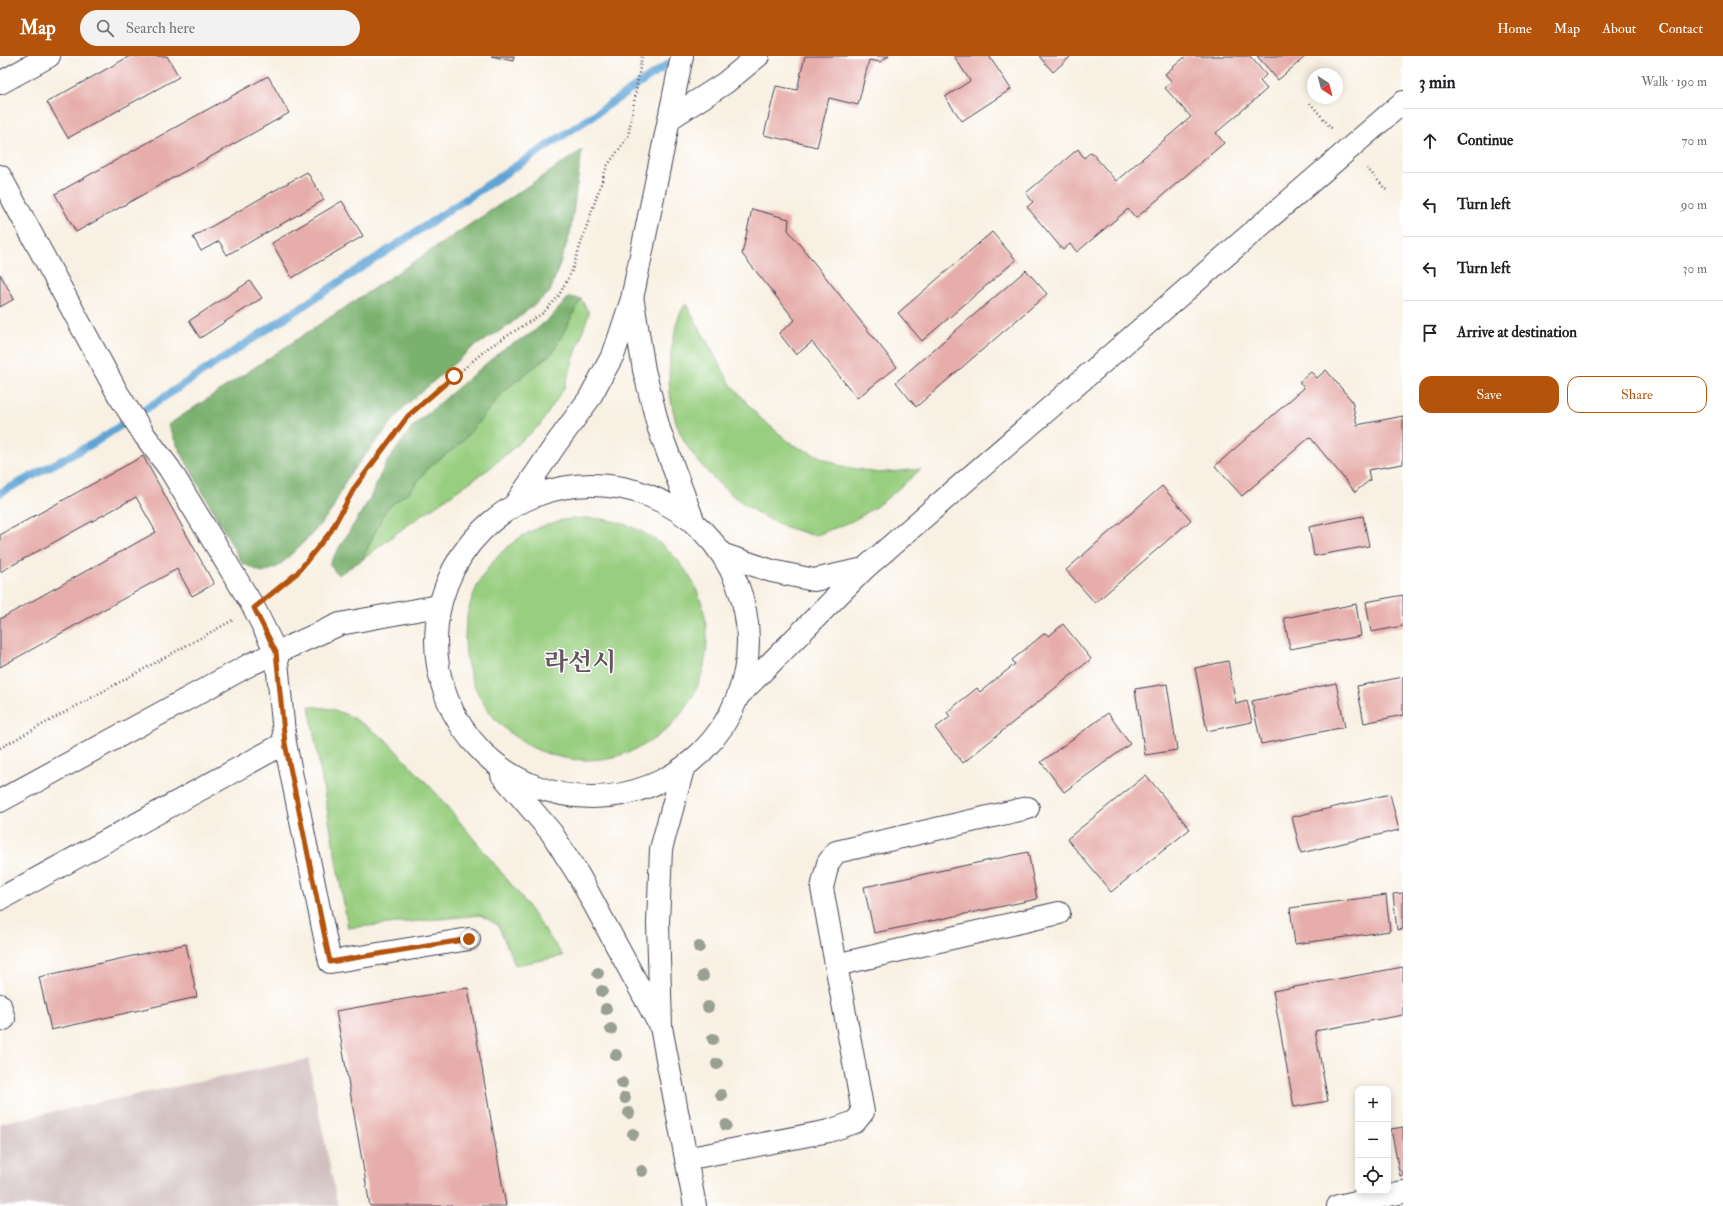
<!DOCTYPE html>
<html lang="en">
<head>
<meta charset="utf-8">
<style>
  :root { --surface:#fff; --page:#f2f2f2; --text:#202124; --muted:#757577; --line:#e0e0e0; --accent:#b45309 }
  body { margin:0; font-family:"IM FELL Double Pica","Noto Serif KR",serif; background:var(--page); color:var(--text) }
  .controls { position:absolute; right:12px; bottom:12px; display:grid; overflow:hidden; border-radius:8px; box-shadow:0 2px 10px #0003 }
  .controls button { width:36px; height:36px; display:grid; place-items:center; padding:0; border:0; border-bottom:1px solid var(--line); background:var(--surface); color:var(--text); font:20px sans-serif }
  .compass { position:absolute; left:1307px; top:12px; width:36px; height:36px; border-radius:50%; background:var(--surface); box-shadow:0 2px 10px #0003; rotate:144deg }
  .stop { position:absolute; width:12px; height:12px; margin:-9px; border:3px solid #b45309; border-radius:50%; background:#fff }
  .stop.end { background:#b45309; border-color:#fff; box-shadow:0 1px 4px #0008 }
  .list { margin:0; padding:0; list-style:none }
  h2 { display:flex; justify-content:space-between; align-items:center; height:52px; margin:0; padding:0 16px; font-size:17px }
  h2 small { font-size:13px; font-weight:400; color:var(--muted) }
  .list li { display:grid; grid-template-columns:26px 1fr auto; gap:12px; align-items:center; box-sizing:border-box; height:64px; padding:0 16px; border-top:1px solid var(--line) }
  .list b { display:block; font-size:15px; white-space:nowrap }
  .list em { font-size:13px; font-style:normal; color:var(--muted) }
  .actions { display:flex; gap:8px; padding:12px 16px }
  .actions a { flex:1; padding:9px 0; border:1px solid var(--accent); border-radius:12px; text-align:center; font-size:14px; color:var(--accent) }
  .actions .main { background:var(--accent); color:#fff }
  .icon { flex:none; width:22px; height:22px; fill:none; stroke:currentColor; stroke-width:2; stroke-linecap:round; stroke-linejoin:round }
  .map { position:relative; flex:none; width:1403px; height:1150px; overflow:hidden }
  header { display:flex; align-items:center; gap:24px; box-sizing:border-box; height:56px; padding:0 20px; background:var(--accent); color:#fff }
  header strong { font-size:19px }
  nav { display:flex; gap:22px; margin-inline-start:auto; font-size:14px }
  .search { width:280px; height:36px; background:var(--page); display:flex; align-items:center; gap:10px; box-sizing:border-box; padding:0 14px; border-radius:22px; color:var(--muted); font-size:15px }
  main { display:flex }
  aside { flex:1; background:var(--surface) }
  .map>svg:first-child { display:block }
</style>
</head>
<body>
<header>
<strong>Map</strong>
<div class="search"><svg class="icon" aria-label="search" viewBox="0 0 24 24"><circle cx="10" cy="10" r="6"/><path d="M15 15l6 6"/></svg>Search here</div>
<nav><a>Home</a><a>Map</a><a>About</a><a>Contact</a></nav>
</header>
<main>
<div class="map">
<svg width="1403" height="1150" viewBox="0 0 1403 1150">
  <rect width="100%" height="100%" fill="#fff"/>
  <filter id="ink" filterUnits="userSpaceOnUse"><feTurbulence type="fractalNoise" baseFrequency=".025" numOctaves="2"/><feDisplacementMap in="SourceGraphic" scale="8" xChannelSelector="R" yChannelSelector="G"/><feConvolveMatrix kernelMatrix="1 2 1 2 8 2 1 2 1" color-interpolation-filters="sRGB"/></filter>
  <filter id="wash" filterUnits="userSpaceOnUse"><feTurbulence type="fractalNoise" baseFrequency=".012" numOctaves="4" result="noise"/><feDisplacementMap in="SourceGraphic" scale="16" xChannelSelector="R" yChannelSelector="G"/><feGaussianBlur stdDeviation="0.9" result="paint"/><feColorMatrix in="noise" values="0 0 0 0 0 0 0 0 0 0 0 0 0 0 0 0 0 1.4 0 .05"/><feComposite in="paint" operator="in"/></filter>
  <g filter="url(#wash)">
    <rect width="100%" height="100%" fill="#f8f0e2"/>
    <!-- industrial -->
    <path fill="#d1bfbf" d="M308 1003 338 1150H0V1067Z"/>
    <!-- green -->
    <path fill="#98ce7f" stroke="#5d785d" d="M581 243 589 257 564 332 540 369 490 412 402 473 362 504 386 453 410 435 429 411 461 387 505 334 553 296Z
      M686 248 730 327 758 360 793 389 841 410 878 417 921 413C891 439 868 462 829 474 824 476 819 479 814 479 809 479 804 476 799 475 754 464 693 414 677 369 668 341 667 313 673 285 676 273 677 258 686 248Z
      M465 583a121 121 0 1 1 242 0a121 121 0 1 1-242 0Z
      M309 650 332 653 352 661 385 683 436 737 519 838 563 900 515 909 498 869 480 859 348 872Z"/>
    <!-- forest -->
    <path fill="#7ab16e" stroke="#4e6a54" d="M582 94 570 178 550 236 508 270 472 292 405 350 348 420 332 454 313 477 279 510 263 517 242 507 177 389 168 369Z
      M569 241 581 243 553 296 505 334 461 387 429 411 410 435 386 453 362 504 338 519 329 508 369 444 385 409 413 370 502 294 532 277 552 260Z"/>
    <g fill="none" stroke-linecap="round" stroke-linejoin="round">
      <!-- stream -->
      <path stroke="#61a4d5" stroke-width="8" d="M0 437 94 387 591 61 677 2"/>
    </g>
    <g id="blocks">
      <!-- building -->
      <path fill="#e6adaa" d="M130 0H167L179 21 68 82 47 46Z
        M491 0H514L513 5Z
        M805 0H889L880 6 869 4 858 49 829 42 817 91 764 79 776 30 797 34Z
        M954 0H989L1011 33 962 65 945 41 970 25Z
        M1039 0H1071L1053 16Z
        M1186 0H1250L1266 19 1260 25 1267 33 1216 77 1224 87 1136 162 1128 153 1077 196 1070 188 1063 194 1027 151 1033 146 1026 137 1078 93 1084 102 1091 96 1116 125 1191 61 1165 32 1172 26 1165 18Z
        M1257 0H1306L1278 24Z
        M268 20 289 57 76 176 55 138Z
        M307 116 324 144 227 199 219 185 201 195 193 181Z
        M342 145 363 180 292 222 272 187Z
        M752 153 789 163 788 174 897 311 857 342 812 286 796 299 779 277 795 264 742 198Z
        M992 176 1016 204 922 285 898 257Z
        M1026 214 1047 238 916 351 896 326Z
        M0 218 14 243 0 251Z
        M250 225 262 242 200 282 189 265Z
        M1326 314 1352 345 1357 369 1403 360V408L1368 414 1370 424 1355 436 1310 381 1242 440 1215 410 1304 332 1299 326 1311 316 1317 322Z
        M143 400 214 528 192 540 177 513 0 611V563L156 476 136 441 0 516V479Z
        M1162 430 1191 464 1095 547 1066 514Z
        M1363 460 1369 490 1314 500 1309 471Z
        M1403 539V570L1371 576 1366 546Z
        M1356 548 1361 580 1290 593 1284 562Z
        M1063 568 1091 603 963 707 935 672 950 661 947 656 977 632 980 636 1015 608 1012 604 1045 577 1049 580Z
        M1228 605 1236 648 1247 645 1252 666 1207 675 1195 612Z
        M1403 621V659L1364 667 1357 630Z
        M1336 627 1345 671 1261 688 1252 645Z
        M1167 628 1177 694 1145 699 1135 633Z
        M1108 657 1130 688 1064 736 1041 706Z
        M1146 719 1190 773 1111 836 1067 783Z
        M1390 738 1399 774 1301 797 1292 761Z
        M1028 796 1037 843 874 877 864 831Z
        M1403 837V873L1397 874 1393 838Z
        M1386 839 1390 875 1295 888 1290 852Z
        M186 888 197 941 51 974 39 921Z
        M1403 911V959L1315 975 1328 1045 1294 1051 1273 935Z
        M468 932 506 1150H370L336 955Z
        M1403 1071V1119L1400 1120 1391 1073Z"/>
    </g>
  </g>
  <g filter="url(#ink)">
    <use href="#blocks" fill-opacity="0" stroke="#424154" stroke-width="1"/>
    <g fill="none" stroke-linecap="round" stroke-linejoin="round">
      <!-- minor casing -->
      <g stroke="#424154" stroke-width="24">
        <path id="minor" d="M0 27 49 0
          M669 63 725 27 758 0
          M0 120 118 338 145 380 169 412 254 552 276 596 285 687 0 843
          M285 687 330 906 469 883
          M0 745 251 608 340 568 438 550
          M836 909 1059 857
          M0 949 4 963 0 964
          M686 1103 829 1075 855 1066 863 1056 822 832 828 807 836 796 1028 752
          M1338 1150 1403 1136"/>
      </g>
      <!-- major casing -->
      <g stroke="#424154" stroke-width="24">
        <path id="major" d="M724 499 772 515 814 524 864 513
          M740 638 864 513 1403 46"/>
      </g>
      <!-- highway casing -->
      <g stroke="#424154" stroke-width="24">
        <path id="highway" d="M633 246 644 314 659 373 693 464
          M436 585a156 156 0 1 1 312 0a156 156 0 1 1-312 0Z
          M516 447 556 388 589 343 614 297 632 243 682 0
          M683 713 661 793 658 867 661 971 695 1150
          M502 719 551 776 579 820 659 968"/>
      </g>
      <!-- path -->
      <path stroke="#424154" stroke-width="2.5" stroke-dasharray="1 3" stroke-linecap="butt" d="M1310 47 1333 74
        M1367 112 1388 136
        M273 536 297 517 331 475 355 431 408 360 488 292 543 257 558 241 571 217 607 110 628 81 642 0
        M0 692 233 564"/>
      <!-- minor -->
      <use href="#minor" stroke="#fff" stroke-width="22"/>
      <!-- major -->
      <use href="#major" stroke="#fff" stroke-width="22"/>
      <!-- highway -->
      <use href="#highway" stroke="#fff" stroke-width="22"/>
    </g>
    <!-- trees -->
    <g fill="#99a093">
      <circle cx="699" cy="891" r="6"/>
      <circle cx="598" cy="917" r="6"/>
      <circle cx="703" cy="920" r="6"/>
      <circle cx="602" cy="935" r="6"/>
      <circle cx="708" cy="951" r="6"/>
      <circle cx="606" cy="953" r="6"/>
      <circle cx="611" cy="973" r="6"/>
      <circle cx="713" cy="983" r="6"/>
      <circle cx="616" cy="999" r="6"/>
      <circle cx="717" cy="1008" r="6"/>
      <circle cx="622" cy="1027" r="6"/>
      <circle cx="721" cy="1039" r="6"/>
      <circle cx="625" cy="1042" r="6"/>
      <circle cx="629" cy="1057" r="6"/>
      <circle cx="726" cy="1069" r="6"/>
      <circle cx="633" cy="1078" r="6"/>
      <circle cx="642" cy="1115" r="6"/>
    </g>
  </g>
  <g fill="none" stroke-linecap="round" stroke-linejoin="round" filter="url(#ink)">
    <!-- route -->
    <path stroke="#b45309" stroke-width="5" d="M454 320 408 360 355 431 331 475 297 517 254 552 276 596 285 687 330 906 469 883"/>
  </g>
  <g text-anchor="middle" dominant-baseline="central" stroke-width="3" stroke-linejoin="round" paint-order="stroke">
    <!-- town labels -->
    <g font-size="25" font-weight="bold" fill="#675362" stroke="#fff">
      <text x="580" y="606">라선시</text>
    </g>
  </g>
</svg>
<div class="controls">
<button>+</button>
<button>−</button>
<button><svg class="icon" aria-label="locate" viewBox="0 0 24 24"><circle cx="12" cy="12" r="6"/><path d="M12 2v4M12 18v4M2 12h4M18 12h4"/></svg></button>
</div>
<svg class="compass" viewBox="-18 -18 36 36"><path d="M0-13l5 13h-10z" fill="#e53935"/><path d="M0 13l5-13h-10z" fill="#757577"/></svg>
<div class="stop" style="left:454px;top:320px"></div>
<div class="stop end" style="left:469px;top:883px"></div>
</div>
<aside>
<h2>3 min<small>Walk · 190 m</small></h2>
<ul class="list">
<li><svg class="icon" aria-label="ahead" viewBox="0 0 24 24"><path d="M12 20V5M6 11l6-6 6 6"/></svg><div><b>Continue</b></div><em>70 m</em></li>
<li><svg class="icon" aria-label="left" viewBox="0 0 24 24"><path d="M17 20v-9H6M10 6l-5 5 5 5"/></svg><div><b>Turn left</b></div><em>90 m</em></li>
<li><svg class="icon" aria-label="left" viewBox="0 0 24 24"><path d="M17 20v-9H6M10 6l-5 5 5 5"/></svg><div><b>Turn left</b></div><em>30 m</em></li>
<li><svg class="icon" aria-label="arrive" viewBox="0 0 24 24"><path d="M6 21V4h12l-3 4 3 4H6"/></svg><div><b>Arrive at destination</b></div></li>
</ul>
<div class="actions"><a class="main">Save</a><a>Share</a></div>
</aside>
</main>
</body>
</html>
